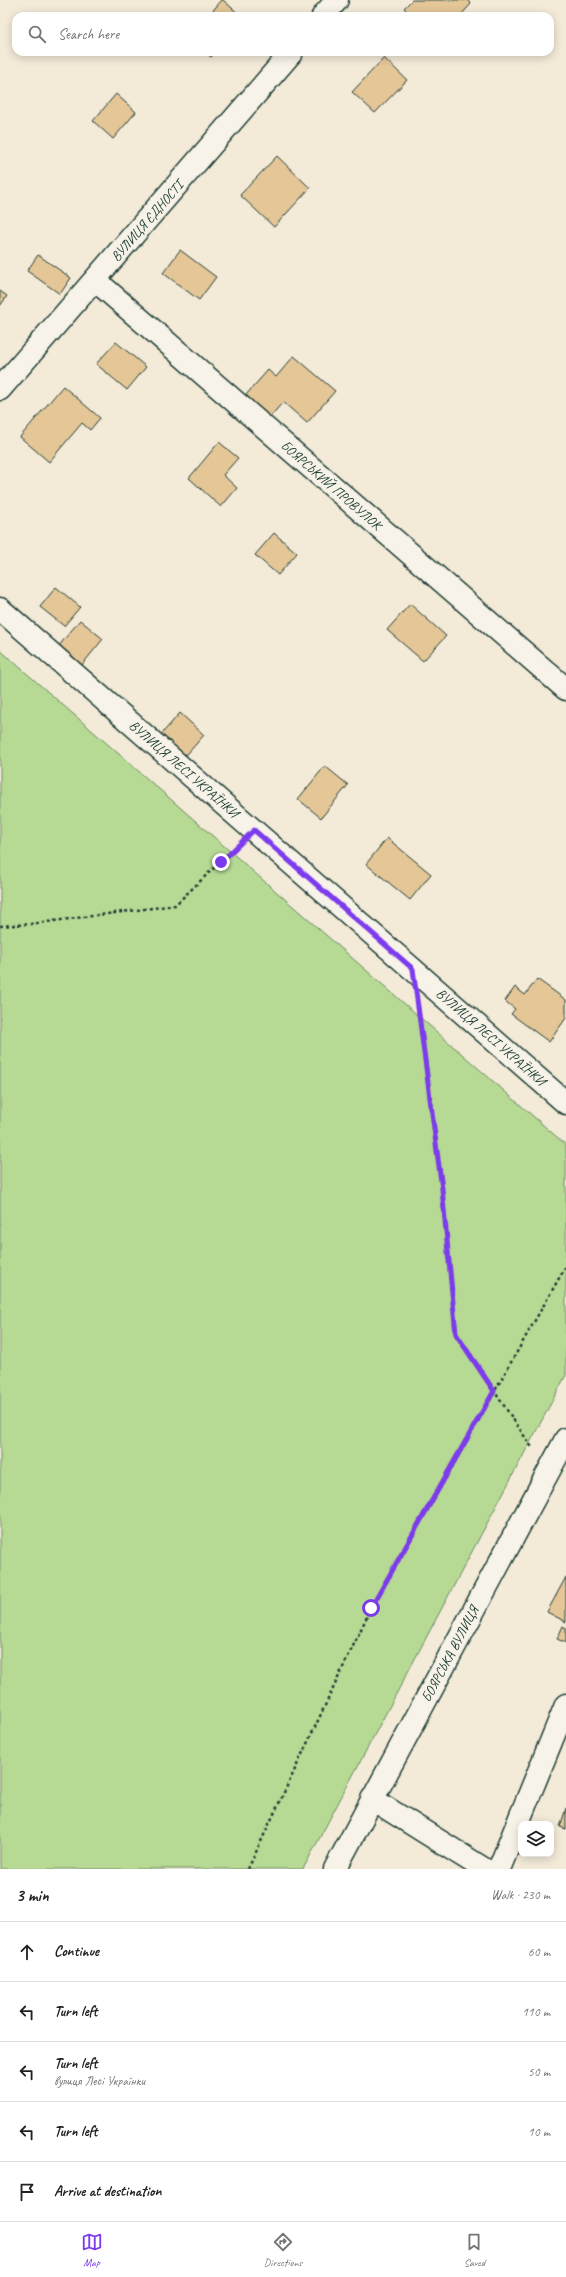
<!DOCTYPE html>
<html lang="en">
<head>
<meta charset="utf-8">
<style>
  :root { --surface:#fff; --page:#f6f6f6; --text:#202124; --muted:#757577; --line:#e0e0e0; --accent:#7c3aed }
  body { margin:0; font-family:Caveat,sans-serif; background:var(--page); color:var(--text) }
  .controls { position:absolute; right:12px; bottom:12px; display:grid; overflow:hidden; border-radius:8px; box-shadow:0 2px 10px #0003 }
  .controls button { width:36px; height:36px; display:grid; place-items:center; padding:0; border:0; border-bottom:1px solid var(--line); background:var(--surface); color:var(--text); font:20px sans-serif }
  .stop { position:absolute; width:12px; height:12px; margin:-9px; border:3px solid #7c3aed; border-radius:50%; background:#fff }
  .stop.end { background:#7c3aed; border-color:#fff; box-shadow:0 1px 4px #0008 }
  .list { margin:0; padding:0; list-style:none }
  h2 { display:flex; justify-content:space-between; align-items:center; height:52px; margin:0; padding:0 16px; font-size:17px }
  h2 small { font-size:13px; font-weight:400; color:var(--muted) }
  .list li { display:grid; grid-template-columns:26px 1fr auto; gap:12px; align-items:center; box-sizing:border-box; height:60px; padding:0 16px; border-top:1px solid var(--line) }
  .list b { display:block; font-size:15px; white-space:nowrap }
  .list p { margin:0; font-size:13px; white-space:nowrap; color:var(--muted) }
  .list em { font-size:13px; font-style:normal; color:var(--muted) }
  .icon { flex:none; width:22px; height:22px; fill:none; stroke:currentColor; stroke-width:2; stroke-linecap:round; stroke-linejoin:round }
  .map { position:relative; flex:none; width:566px; height:1869px; overflow:hidden }
  .search { position:absolute; background:var(--surface); box-shadow:0 2px 10px #0003; left:12px; right:12px; top:12px; height:44px; display:flex; align-items:center; gap:10px; box-sizing:border-box; padding:0 14px; border-radius:12px; color:var(--muted); font-size:15px }
  .sheet { height:352px; background:var(--surface) }
  nav { display:flex; justify-content:space-around; align-items:center; box-sizing:border-box; height:56px; border-top:1px solid var(--line); background:var(--surface); font-size:11px; color:var(--muted) }
  nav a { display:grid; justify-items:center; gap:2px }
  nav .on { color:var(--accent) }
  .map>svg:first-child { display:block }
</style>
</head>
<body>
<div class="map">
<svg width="566" height="1869" viewBox="0 0 566 1869">
  <rect width="100%" height="100%" fill="#f3ead8"/>
  <filter id="ink" filterUnits="userSpaceOnUse"><feTurbulence type="fractalNoise" baseFrequency=".025" numOctaves="2"/><feDisplacementMap in="SourceGraphic" scale="8" xChannelSelector="R" yChannelSelector="G"/><feConvolveMatrix kernelMatrix="1 2 1 2 8 2 1 2 1" color-interpolation-filters="sRGB"/></filter>
  <g filter="url(#ink)">
    <!-- green -->
    <path fill="#b6d993" stroke="#6a8b64" d="M0 650 566 1145V1375L303 1869H0Z"/>
    <!-- building -->
    <path fill="#e4c697" stroke="#1f3d34" d="M222 0H223L241 16H208Z
      M412 0H467L471 4 460 16H412L404 8Z
      M205 52H215L211 57Z
      M384 58 407 80 375 113 352 92Z
      M116 94 136 112 113 139 93 121Z
      M277 156 310 188 274 227 240 195Z
      M180 250 216 277 199 300 163 273Z
      M38 255 71 278 60 294 27 271Z
      M0 291 7 296 0 306Z
      M116 342 146 367 127 390 96 364Z
      M294 356 335 391 307 423 283 402 270 417 245 396 268 370 276 377Z
      M63 386 100 418 90 430 82 423 49 462 20 437Z
      M219 442 238 458 223 475 237 488 221 507 189 478Z
      M274 533 297 553 278 575 255 555Z
      M56 587 80 607 64 626 40 607Z
      M410 604 446 636 423 661 387 630Z
      M80 620 103 639 81 666 58 647Z
      M180 713 204 735 182 760 158 738Z
      M325 766 348 785 321 818 298 799Z
      M387 838 431 874 410 900 366 864Z
      M537 979 566 1000V1018L549 1042 511 1014 515 1009 505 1001 515 987 525 995Z
      M566 1577V1622L547 1612Z
      M563 1626 566 1628V1643L557 1639Z
      M566 1808V1829L560 1827Z"/>
    <g fill="none" stroke-linecap="round" stroke-linejoin="round">
      <!-- minor casing -->
      <g stroke="#1f3d34" stroke-width="25">
        <path id="minor" d="M323 16 337 0
          M95 280 566 689
          M0 389 292 52
          M0 609 566 1103
          M372 1799 484 1869
          M335 1869 566 1439
          M499 1869 566 1705"/>
      </g>
      <!-- path -->
      <path stroke="#1f3d34" stroke-width="2.5" stroke-dasharray="3 3" stroke-linecap="butt" d="M0 926 31 924 175 905 235 848
        M418 1007 442 1189 456 1334 533 1449
        M248 1869 371 1608 566 1266"/>
      <!-- minor -->
      <use href="#minor" stroke="#f7f3e8" stroke-width="22"/>
    </g>
  </g>
  <g fill="none" stroke-linecap="round" stroke-linejoin="round" filter="url(#ink)">
    <!-- route -->
    <path stroke="#7c3aed" stroke-width="5" d="M221 862 254 830 413 969 442 1189 456 1334 494 1391 371 1608"/>
  </g>
  <g text-anchor="middle" dominant-baseline="central" stroke-width="4" stroke-linejoin="round" paint-order="stroke">
    <!-- street labels -->
    <g font-size="14" fill="#1f3d34" stroke="#f7f3e8">
      <text transform="translate(147 221) rotate(-49)">ВУЛИЦЯ ЄДНОСТІ</text>
      <text transform="translate(331 485) rotate(41)">БОЯРСЬКИЙ ПРОВУЛОК</text>
      <text transform="translate(184 769) rotate(41)">ВУЛИЦЯ ЛЕСІ УКРАЇНКИ</text>
      <text transform="translate(491 1037) rotate(41)">ВУЛИЦЯ ЛЕСІ УКРАЇНКИ</text>
      <text transform="translate(450 1654) rotate(-62)">БОЯРСЬКА ВУЛИЦЯ</text>
    </g>
  </g>
</svg>
<div class="controls">
<button><svg class="icon" aria-label="layers" viewBox="0 0 24 24"><path d="M12 4l9 5-9 5-9-5zM3 14l9 5 9-5"/></svg></button>
</div>
<div class="stop" style="left:371px;top:1608px"></div>
<div class="stop end" style="left:221px;top:862px"></div>
<div class="search"><svg class="icon" aria-label="search" viewBox="0 0 24 24"><circle cx="10" cy="10" r="6"/><path d="M15 15l6 6"/></svg>Search here</div>
</div>
<section class="sheet">
<h2>3 min<small>Walk · 230 m</small></h2>
<ul class="list">
<li><svg class="icon" aria-label="ahead" viewBox="0 0 24 24"><path d="M12 20V5M6 11l6-6 6 6"/></svg><div><b>Continue</b></div><em>60 m</em></li>
<li><svg class="icon" aria-label="left" viewBox="0 0 24 24"><path d="M17 20v-9H6M10 6l-5 5 5 5"/></svg><div><b>Turn left</b></div><em>110 m</em></li>
<li><svg class="icon" aria-label="left" viewBox="0 0 24 24"><path d="M17 20v-9H6M10 6l-5 5 5 5"/></svg><div><b>Turn left</b><p>вулиця Лесі Українки</p></div><em>50 m</em></li>
<li><svg class="icon" aria-label="left" viewBox="0 0 24 24"><path d="M17 20v-9H6M10 6l-5 5 5 5"/></svg><div><b>Turn left</b></div><em>10 m</em></li>
<li><svg class="icon" aria-label="arrive" viewBox="0 0 24 24"><path d="M6 21V4h12l-3 4 3 4H6"/></svg><div><b>Arrive at destination</b></div></li>
</ul>
</section>
<nav>
<a class="on"><svg class="icon" aria-label="map" viewBox="0 0 24 24"><path d="M3 6l6-2 6 2 6-2v14l-6 2-6-2-6 2zM9 4v14M15 6v14"/></svg>Map</a>
<a><svg class="icon" aria-label="directions" viewBox="0 0 24 24"><path d="M12 3l9 9-9 9-9-9zM9 14v-3h6M13 9l2 2-2 2"/></svg>Directions</a>
<a><svg class="icon" aria-label="saved" viewBox="0 0 24 24"><path d="M7 4h10v16l-5-4-5 4z"/></svg>Saved</a>
</nav>
</body>
</html>
